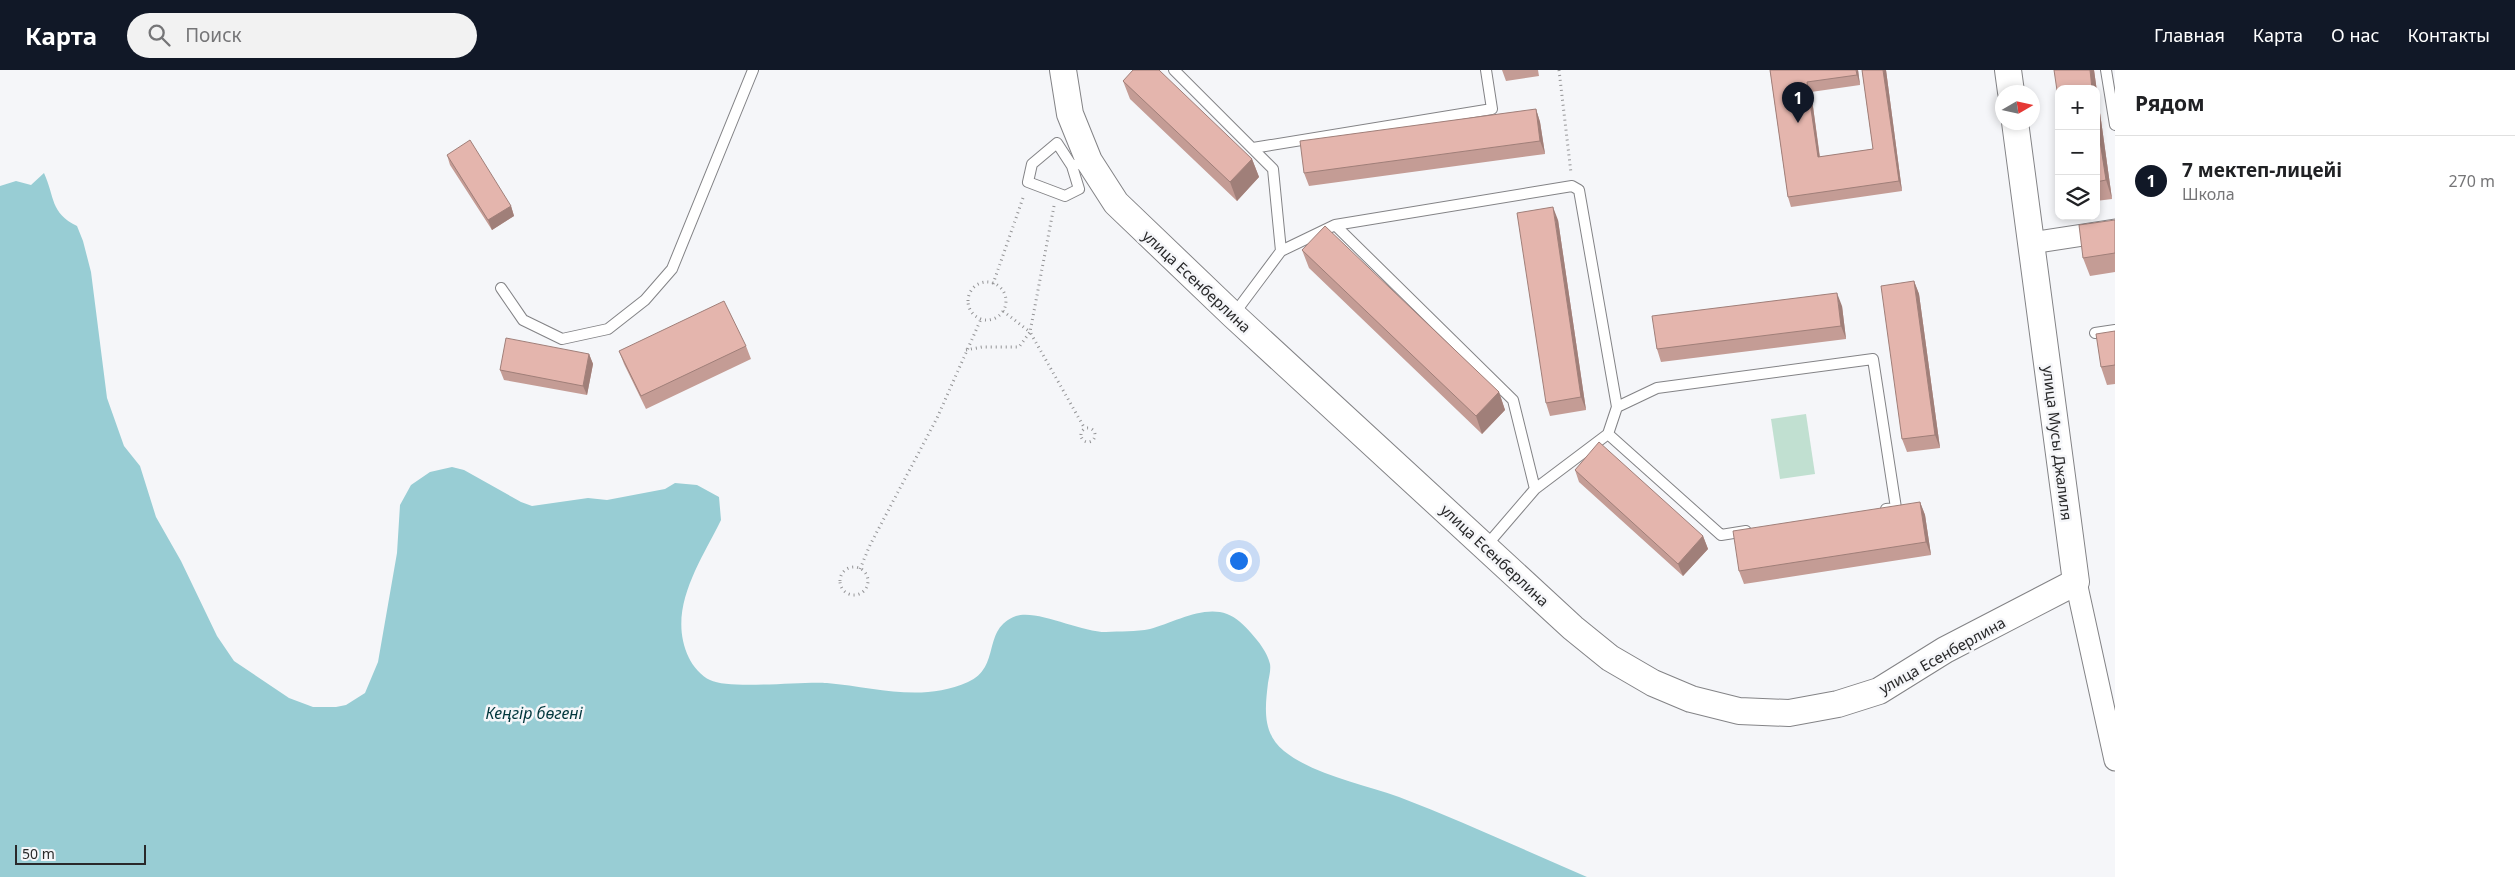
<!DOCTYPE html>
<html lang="ru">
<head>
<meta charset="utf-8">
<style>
  :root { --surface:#fff; --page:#f2f2f2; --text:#202124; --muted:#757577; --line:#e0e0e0; --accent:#111827 }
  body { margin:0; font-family:"Noto Sans",sans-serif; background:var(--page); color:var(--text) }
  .controls { position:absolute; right:15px; top:15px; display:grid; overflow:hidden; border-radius:10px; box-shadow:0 2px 8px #0003 }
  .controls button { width:45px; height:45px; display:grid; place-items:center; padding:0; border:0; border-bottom:1px solid var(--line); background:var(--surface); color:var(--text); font:25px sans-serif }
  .compass { position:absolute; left:1995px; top:15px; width:45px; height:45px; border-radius:50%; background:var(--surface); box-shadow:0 2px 8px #0003; rotate:81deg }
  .scale { position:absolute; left:15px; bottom:12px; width:131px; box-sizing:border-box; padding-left:5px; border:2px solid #29292a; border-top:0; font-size:14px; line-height:18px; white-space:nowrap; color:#29292a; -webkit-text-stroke:4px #f5f6f9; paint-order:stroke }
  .you { position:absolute; left:1238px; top:490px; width:18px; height:18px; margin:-12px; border:4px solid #fff; border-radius:50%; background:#1a73e8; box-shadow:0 0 0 8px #1a73e833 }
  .badge { display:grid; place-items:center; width:32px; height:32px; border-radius:50%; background:var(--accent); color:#fff; font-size:16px; font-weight:700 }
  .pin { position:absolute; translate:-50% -41px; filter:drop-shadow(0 1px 2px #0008) }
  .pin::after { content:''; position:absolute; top:26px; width:18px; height:15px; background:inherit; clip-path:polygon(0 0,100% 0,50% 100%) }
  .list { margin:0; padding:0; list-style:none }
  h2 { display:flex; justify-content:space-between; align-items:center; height:65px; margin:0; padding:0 20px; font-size:21px }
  h2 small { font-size:16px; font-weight:400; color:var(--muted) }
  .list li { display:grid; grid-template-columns:32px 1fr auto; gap:15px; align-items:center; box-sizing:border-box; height:90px; padding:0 20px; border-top:1px solid var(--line) }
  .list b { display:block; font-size:19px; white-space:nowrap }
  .list p { margin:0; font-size:16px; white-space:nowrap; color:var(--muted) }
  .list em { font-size:16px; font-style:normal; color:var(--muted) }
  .icon { flex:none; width:28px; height:28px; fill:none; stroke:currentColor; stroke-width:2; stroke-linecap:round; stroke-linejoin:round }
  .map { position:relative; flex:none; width:2115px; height:807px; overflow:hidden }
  header { display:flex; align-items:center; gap:30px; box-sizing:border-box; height:70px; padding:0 25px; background:var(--accent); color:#fff }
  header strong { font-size:24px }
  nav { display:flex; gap:28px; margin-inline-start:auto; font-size:18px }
  .search { width:350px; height:45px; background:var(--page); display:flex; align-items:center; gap:12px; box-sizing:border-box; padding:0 18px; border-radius:28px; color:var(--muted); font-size:19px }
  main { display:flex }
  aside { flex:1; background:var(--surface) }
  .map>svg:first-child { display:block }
</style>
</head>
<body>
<header>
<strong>Карта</strong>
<div class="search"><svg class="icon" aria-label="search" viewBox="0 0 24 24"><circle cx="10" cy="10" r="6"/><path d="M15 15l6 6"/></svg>Поиск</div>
<nav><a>Главная</a><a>Карта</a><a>О нас</a><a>Контакты</a></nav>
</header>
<main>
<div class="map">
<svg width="2115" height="807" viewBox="0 0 2115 807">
  <rect width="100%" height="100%" fill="#f5f6f9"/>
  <!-- green -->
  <path fill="#c1e0d1" d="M1806 344 1815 404 1780 409 1771 349Z"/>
  <!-- water -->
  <path fill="#98cdd4" d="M44 103C55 127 50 143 77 156L83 171 91 202 107 328 124 376 140 396 156 447 181 491 217 566 234 591 289 628 313 637H336L346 635 365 623 378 592 397 483 400 435 411 415 430 402 452 397 464 400 521 432 532 436 588 428 607 430 665 419 675 413 697 415 719 427 721 450C700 493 666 540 689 588 692 595 702 607 710 610 730 620 801 611 827 613 875 617 921 633 968 612 1002 597 981 559 1016 546 1037 539 1080 562 1106 562 1120 561 1136 562 1150 559 1173 553 1203 535 1227 544 1236 547 1245 556 1251 563 1259 572 1267 582 1270 594 1271 600 1269 607 1268 613 1265 638 1262 663 1284 681 1314 705 1363 714 1399 727 1462 751 1524 780 1587 807H0V116L16 111 31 115Z"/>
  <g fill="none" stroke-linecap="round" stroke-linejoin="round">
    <!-- service casing -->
    <g stroke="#838386" stroke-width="12">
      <path id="service" d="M1174 0 1273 99 1281 181 1234 244
        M2106 0 2115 55
        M1253 78 1492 39 1486 0
        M1072 96 1079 119 1065 126 1028 112 1032 94 1057 73 1072 96 1088 91
        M1335 155 1572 116 1579 120 1617 337
        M1281 181 1335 155 1513 330 1535 419 1486 476
        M501 218 523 250 562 269 608 259 645 230 672 199 753 0
        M2095 263 2115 260
        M1608 364 1721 465 1746 461
        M1535 419 1608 364 1617 337 1657 318 1873 289 1896 438 1886 439"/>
    </g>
    <!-- minor casing -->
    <g stroke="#838386" stroke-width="23">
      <path id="minor" d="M2032 173 2115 160
        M2076 512 2115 690"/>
    </g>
    <!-- tertiary casing -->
    <g stroke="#838386" stroke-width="28">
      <path id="tertiary" d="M1063 0 1070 44 1089 91 1116 133 1233 245 1573 558 1610 588 1653 613 1691 629 1739 641 1789 643 1838 634 1879 621 1945 580 2076 512 2015 52
        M2008 0 2011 22"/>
    </g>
    <!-- path -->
    <path stroke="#949496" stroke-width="3" stroke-dasharray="1 4" stroke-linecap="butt" d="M1559 0 1571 103
      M1054 136 1030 262 1085 359
      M968 231a19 19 0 1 1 38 0a19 19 0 1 1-38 0Z
      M993 214 1024 125
      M966 280 982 277H1019L1030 262 1003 241
      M1081 365a7 7 0 1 1 14 0a7 7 0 1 1-14 0Z
      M840 511a14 14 0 1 1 28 0a14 14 0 1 1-28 0Z
      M860 499 870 475 937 348 981 249"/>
    <!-- service -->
    <use href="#service" stroke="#fff" stroke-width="10"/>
    <!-- minor -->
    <use href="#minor" stroke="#fff" stroke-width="21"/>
    <!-- tertiary -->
    <use href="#tertiary" stroke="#fff" stroke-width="26"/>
  </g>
  <!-- wall -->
  <path fill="#c49c95" d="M1502 0H1538L1539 6 1506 11Z
    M1770 0H1858L1860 15 1811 22 1820 87 1873 79 1862 0H1886L1902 121 1791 137 1788 127Z
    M2054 0H2094L2112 129 2096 131V19Z
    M1123 11 1252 89 1259 107 1237 131 1130 29Z
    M1536 39 1540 52 1545 84 1309 116 1304 103Z
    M447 85 511 136 514 146 492 160 450 95Z
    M1558 150 1586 340 1550 346 1546 333Z
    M2115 150V202L2090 206 2083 188Z
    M1302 180 1499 322 1505 340 1482 364 1309 198Z
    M1914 211 1919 224 1940 378 1907 382 1902 369Z
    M1842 236 1846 269 1661 292 1657 279Z
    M2115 261V314L2107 315 2101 297Z
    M746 276 751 289 646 339 624 294 619 281Z
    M589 284 593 294 587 325 504 310 500 300Z
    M1575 400 1703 466 1708 479 1683 506 1579 412Z
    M1920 432 1925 445 1931 485 1744 514 1739 501Z"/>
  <!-- shaded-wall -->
  <path fill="#a07f79" d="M1856 0H1858L1860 15 1857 5Z
    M1883 0H1886L1902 121 1899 111Z
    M2090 0H2094L2112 129 2106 110 2096 45V19H2092Z
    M1807 12 1811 22 1821 97 1818 87Z
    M1536 39 1540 52 1545 84 1540 71Z
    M1252 89 1259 107 1237 131 1230 112Z
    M511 136 514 146 492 160 488 150Z
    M1553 137 1558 150 1586 340 1581 327Z
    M1914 211 1919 224 1940 378 1935 365Z
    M1837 223 1842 236 1846 269 1841 256Z
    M589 284 593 294 587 325 583 316Z
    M1499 322 1505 340 1482 364 1476 346Z
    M1920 432 1925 445 1931 485 1926 472Z
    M1703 466 1708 479 1683 506 1678 494Z"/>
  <!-- building -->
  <path fill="#e4b5ad" stroke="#a07f79" d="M1133 0H1159L1252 89 1230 112 1123 11Z
    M1770 0H1856L1857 5 1807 12 1818 87 1873 79 1862 0H1883L1899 111 1788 127Z
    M2054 0H2090L2092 19H2059V34Z
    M1536 39 1540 71 1304 103 1300 71Z
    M2096 45 2106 110 2096 112Z
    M470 70 511 136 488 150 447 85Z
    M1553 137 1581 327 1546 333 1517 143Z
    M2115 150V183L2083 188 2079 155Z
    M1325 156 1499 322 1476 346 1302 180Z
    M1914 211 1935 365 1902 369 1881 216Z
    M1837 223 1841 256 1657 279 1652 246Z
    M724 231 746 276 641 326 619 281Z
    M2115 261V295L2101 297 2096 264Z
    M506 268 589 284 583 316 500 300Z
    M1599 372 1703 466 1678 494 1575 400Z
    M1920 432 1926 472 1739 501 1733 461Z"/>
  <g text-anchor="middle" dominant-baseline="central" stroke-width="5" stroke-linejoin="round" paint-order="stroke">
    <!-- street labels -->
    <g font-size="15" fill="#29292a" stroke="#f5f6f9">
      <text transform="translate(1197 211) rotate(43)">улица Есенберлина</text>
      <text transform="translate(2058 373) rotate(83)">улица Мусы Джалиля</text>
      <text transform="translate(1495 485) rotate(43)">улица Есенберлина</text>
      <text transform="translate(1942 585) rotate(-29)">улица Есенберлина</text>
    </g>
    <!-- water labels -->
    <g font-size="16" font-style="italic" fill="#01363c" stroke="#f5f6f9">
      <text x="534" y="643">Кеңгір бөгені</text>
    </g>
  </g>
</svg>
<div class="controls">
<button>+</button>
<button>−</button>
<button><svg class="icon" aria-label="layers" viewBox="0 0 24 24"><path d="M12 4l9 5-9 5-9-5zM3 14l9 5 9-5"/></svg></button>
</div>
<svg class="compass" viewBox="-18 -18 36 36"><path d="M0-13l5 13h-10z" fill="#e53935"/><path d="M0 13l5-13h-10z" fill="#757577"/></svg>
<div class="scale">50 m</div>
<div class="you"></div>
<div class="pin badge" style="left:1798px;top:53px">1</div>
</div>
<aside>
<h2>Рядом<small></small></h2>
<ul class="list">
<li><span class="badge">1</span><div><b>7 мектеп-лицейі</b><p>Школа</p></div><em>270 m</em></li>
</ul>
</aside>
</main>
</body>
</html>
